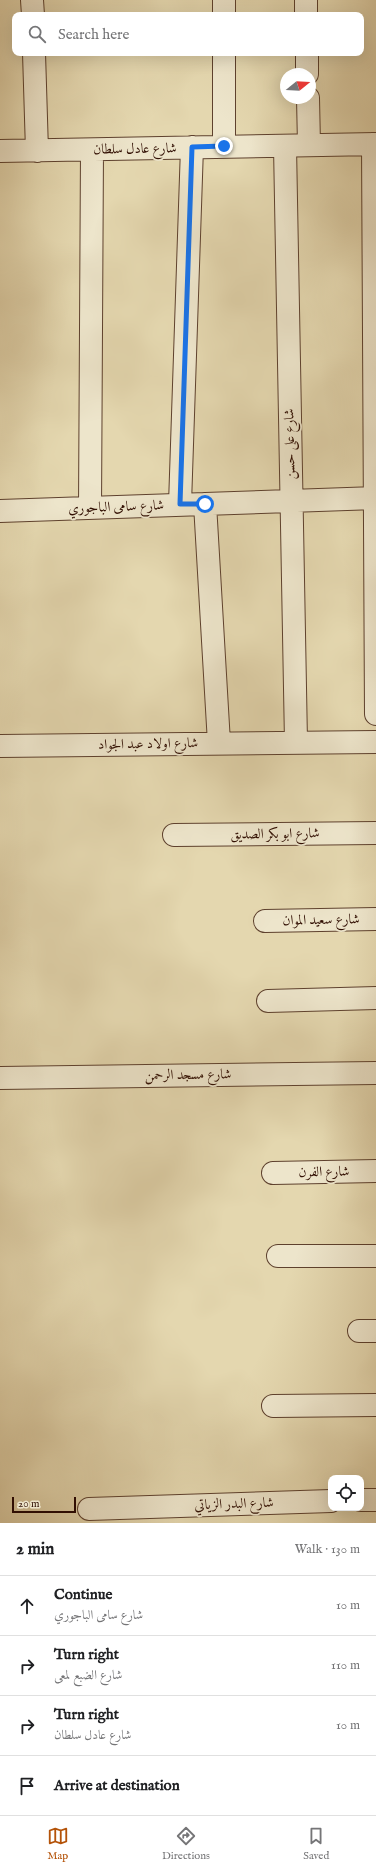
<!DOCTYPE html>
<html lang="en">
<head>
<meta charset="utf-8">
<style>
  :root { --surface:#fff; --page:#f6f6f6; --text:#202124; --muted:#757577; --line:#e0e0e0; --accent:#b45309 }
  body { margin:0; font-family:"IM FELL English",Amiri,serif; background:var(--page); color:var(--text) }
  .controls { position:absolute; right:12px; bottom:12px; display:grid; overflow:hidden; border-radius:8px; box-shadow:0 4px 16px #0002 }
  .controls button { width:36px; height:36px; display:grid; place-items:center; padding:0; border:0; border-bottom:1px solid var(--line); background:var(--surface); color:var(--text); font:20px sans-serif }
  .compass { position:absolute; left:280px; top:68px; width:36px; height:36px; border-radius:50%; background:var(--surface); box-shadow:0 4px 16px #0002; rotate:72deg }
  .scale { position:absolute; left:12px; bottom:10px; width:64px; box-sizing:border-box; padding-left:4px; border:2px solid #310f03; border-top:0; font-size:11px; line-height:14px; white-space:nowrap; color:#310f03; -webkit-text-stroke:3px #ede5cb; paint-order:stroke }
  .stop { position:absolute; width:12px; height:12px; margin:-9px; border:3px solid #1a73e8; border-radius:50%; background:#fff }
  .stop.end { background:#1a73e8; border-color:#fff; box-shadow:0 1px 4px #0008 }
  .list { margin:0; padding:0; list-style:none }
  h2 { display:flex; justify-content:space-between; align-items:center; height:52px; margin:0; padding:0 16px; font-size:17px }
  h2 small { font-size:13px; font-weight:400; color:var(--muted) }
  .list li { display:grid; grid-template-columns:26px 1fr auto; gap:12px; align-items:center; box-sizing:border-box; height:60px; padding:0 16px; border-top:1px solid var(--line) }
  .list b { display:block; font-size:15px; white-space:nowrap }
  .list p { margin:0; font-size:13px; white-space:nowrap; color:var(--muted) }
  .list em { font-size:13px; font-style:normal; color:var(--muted) }
  .icon { flex:none; width:22px; height:22px; fill:none; stroke:currentColor; stroke-width:2; stroke-linecap:round; stroke-linejoin:round }
  .map { position:relative; flex:none; width:376px; height:1523px; overflow:hidden }
  .search { position:absolute; background:var(--surface); box-shadow:0 4px 16px #0002; left:12px; right:12px; top:12px; height:44px; display:flex; align-items:center; gap:10px; box-sizing:border-box; padding:0 14px; border-radius:8px; color:var(--muted); font-size:15px }
  .sheet { height:292px; background:var(--surface) }
  nav { display:flex; justify-content:space-around; align-items:center; box-sizing:border-box; height:56px; border-top:1px solid var(--line); background:var(--surface); font-size:11px; color:var(--muted) }
  nav a { display:grid; justify-items:center; gap:2px }
  nav .on { color:var(--accent) }
  .map>svg:first-child { display:block }
</style>
</head>
<body>
<div class="map">
<svg width="376" height="1523" viewBox="0 0 376 1523">
  <rect width="100%" height="100%" fill="#e4d7af"/>
  <filter id="stains"><feTurbulence type="fractalNoise" baseFrequency=".005" numOctaves="4"/><feColorMatrix values="0 0 0 0 .2 0 0 0 0 .09 0 0 0 0 .02 0 0 0 .5 -.17"/></filter>
  <radialGradient id="worn" r=".72"><stop offset=".6" stop-color="#630" stop-opacity="0"/><stop offset="1" stop-color="#630" stop-opacity=".3"/></radialGradient>
  <g fill="none" stroke-linecap="round" stroke-linejoin="round">
    <!-- minor casing -->
    <g stroke="#5e412e" stroke-width="24">
      <path id="minor" d="M32 0 33 15
        M224 0V15
        M306 0V15
        M34 53 37 151
        M224 53V146
        M307 53V74
        M308 98 309 145
        M373 144 376 714
        M285 146 296 742
        M0 151 376 144
        M180 504 192 147
        M205 504 219 743
        M90 508 92 150
        M0 511 376 498
        M0 746 376 742
        M174 835 376 833
        M265 921 376 919
        M268 1001 376 998
        M0 1078 376 1073
        M273 1173 376 1171
        M278 1256H376
        M359 1331H376
        M273 1406 376 1405
        M361 1500H376
        M89 1509 331 1501"/>
    </g>
    <!-- minor -->
    <use href="#minor" stroke="#ede5cb" stroke-width="22"/>
  </g>
  <g fill="none" stroke-linecap="round" stroke-linejoin="round">
    <!-- route -->
    <path stroke="#1a73e8" stroke-width="5" d="M205 504H180L192 147 224 146"/>
  </g>
  <g text-anchor="middle" dominant-baseline="central" stroke-width="3.5" stroke-linejoin="round" paint-order="stroke">
    <!-- street labels -->
    <g font-size="14" fill="#310f03" stroke="#ede5cb">
      <text transform="translate(135 149) rotate(-1)">شارع عادل سلطان</text>
      <text transform="translate(290 444) rotate(-91)">شارع على حسن</text>
      <text transform="translate(116 507) rotate(-2)">شارع سامى الباجوري</text>
      <text transform="translate(148 744) rotate(-1)">شارع اولاد عبد الجواد</text>
      <text transform="translate(275 834) rotate(-1)">شارع ابو بكر الصديق</text>
      <text transform="translate(321 920) rotate(-1)">شارع سعيد الموان</text>
      <text transform="translate(188 1075) rotate(-1)">شارع مسجد الرحمن</text>
      <text transform="translate(324 1172) rotate(-1)">شارع الفرن</text>
      <text transform="translate(234 1504) rotate(-2)">شارع البدر الزياتي</text>
    </g>
  </g>
  <rect width="100%" height="100%" filter="url(#stains)"/>
  <rect width="100%" height="100%" fill="url(#worn)"/>
</svg>
<div class="controls">
<button><svg class="icon" aria-label="locate" viewBox="0 0 24 24"><circle cx="12" cy="12" r="6"/><path d="M12 2v4M12 18v4M2 12h4M18 12h4"/></svg></button>
</div>
<svg class="compass" viewBox="-18 -18 36 36"><path d="M0-13l5 13h-10z" fill="#e53935"/><path d="M0 13l5-13h-10z" fill="#757577"/></svg>
<div class="scale">20 m</div>
<div class="stop" style="left:205px;top:504px"></div>
<div class="stop end" style="left:224px;top:146px"></div>
<div class="search"><svg class="icon" aria-label="search" viewBox="0 0 24 24"><circle cx="10" cy="10" r="6"/><path d="M15 15l6 6"/></svg>Search here</div>
</div>
<section class="sheet">
<h2>2 min<small>Walk · 130 m</small></h2>
<ul class="list">
<li><svg class="icon" aria-label="ahead" viewBox="0 0 24 24"><path d="M12 20V5M6 11l6-6 6 6"/></svg><div><b>Continue</b><p>شارع سامى الباجوري</p></div><em>10 m</em></li>
<li><svg class="icon" aria-label="right" viewBox="0 0 24 24"><path d="M7 20v-9h11M14 6l5 5-5 5"/></svg><div><b>Turn right</b><p>شارع الضبع لمعى</p></div><em>110 m</em></li>
<li><svg class="icon" aria-label="right" viewBox="0 0 24 24"><path d="M7 20v-9h11M14 6l5 5-5 5"/></svg><div><b>Turn right</b><p>شارع عادل سلطان</p></div><em>10 m</em></li>
<li><svg class="icon" aria-label="arrive" viewBox="0 0 24 24"><path d="M6 21V4h12l-3 4 3 4H6"/></svg><div><b>Arrive at destination</b></div></li>
</ul>
</section>
<nav>
<a class="on"><svg class="icon" aria-label="map" viewBox="0 0 24 24"><path d="M3 6l6-2 6 2 6-2v14l-6 2-6-2-6 2zM9 4v14M15 6v14"/></svg>Map</a>
<a><svg class="icon" aria-label="directions" viewBox="0 0 24 24"><path d="M12 3l9 9-9 9-9-9zM9 14v-3h6M13 9l2 2-2 2"/></svg>Directions</a>
<a><svg class="icon" aria-label="saved" viewBox="0 0 24 24"><path d="M7 4h10v16l-5-4-5 4z"/></svg>Saved</a>
</nav>
</body>
</html>
